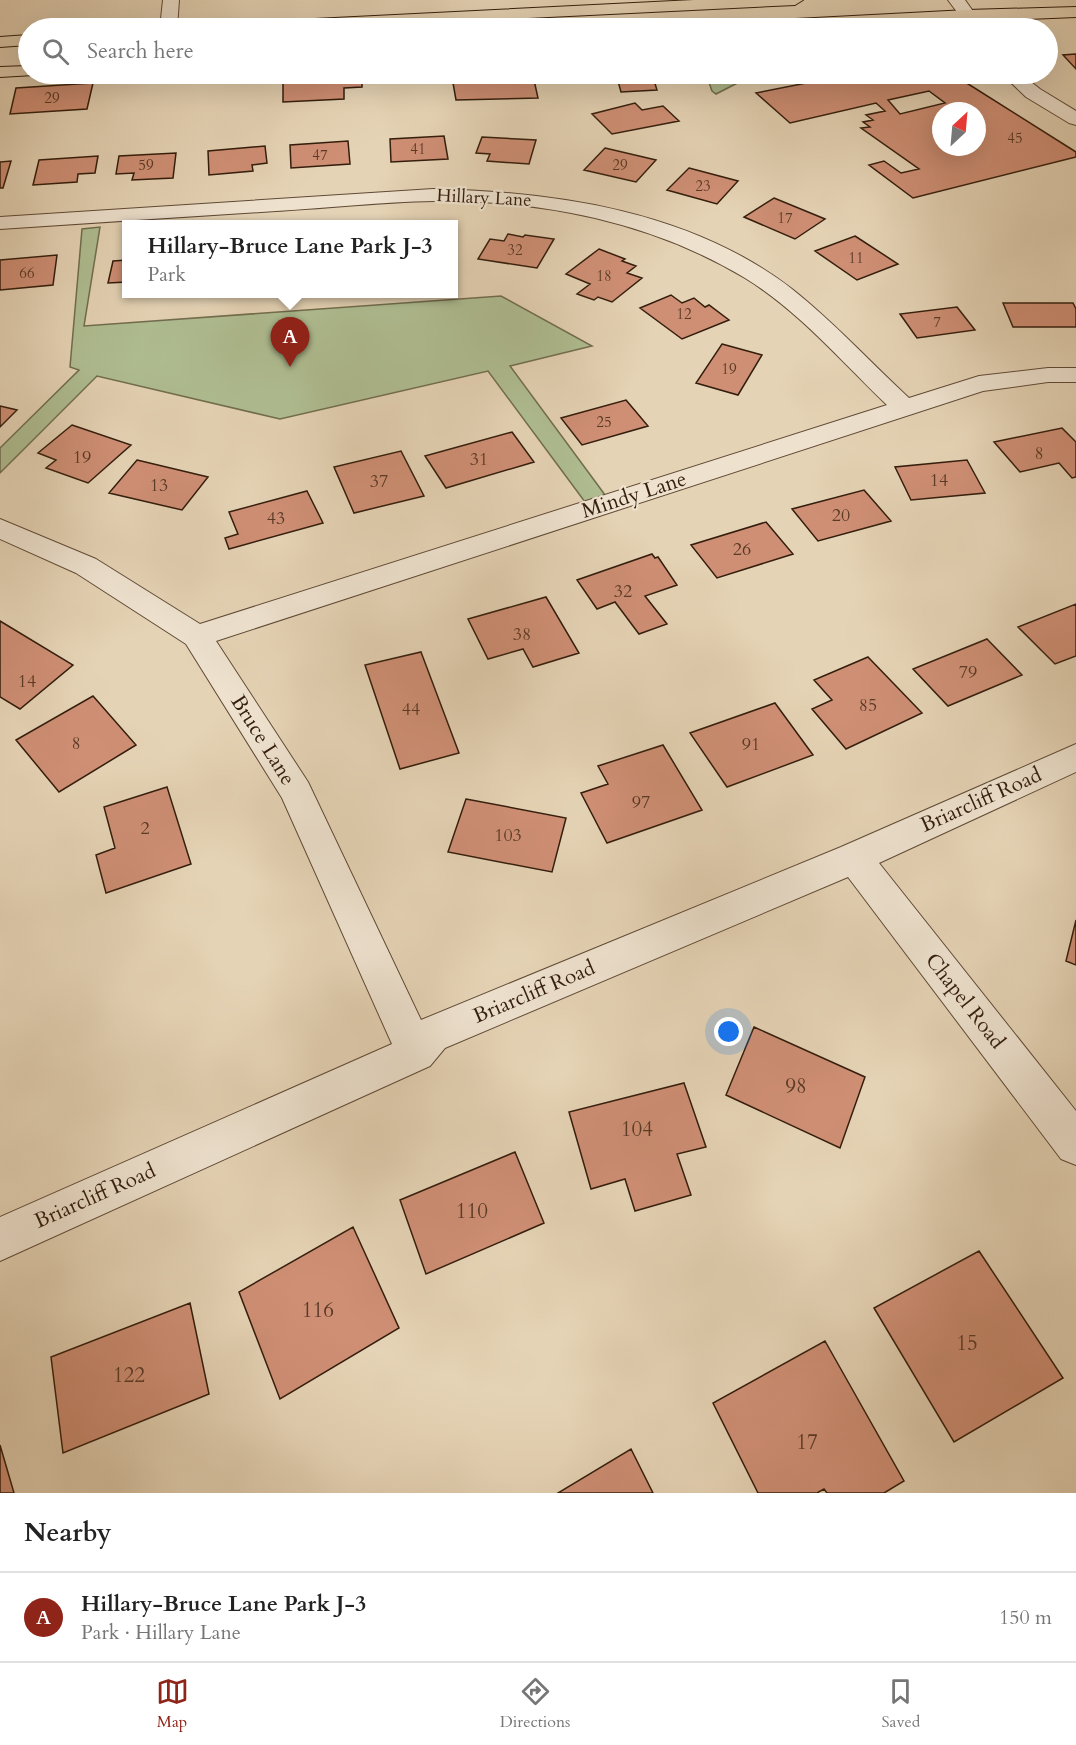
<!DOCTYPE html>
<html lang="en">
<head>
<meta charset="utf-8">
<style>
  :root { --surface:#fff; --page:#f2f2f2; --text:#222; --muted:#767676; --line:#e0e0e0; --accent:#8f2418 }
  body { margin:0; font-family:Cardo,serif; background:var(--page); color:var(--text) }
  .compass { position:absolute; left:932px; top:102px; width:54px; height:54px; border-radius:50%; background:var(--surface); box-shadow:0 6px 24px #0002; rotate:26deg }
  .you { position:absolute; left:729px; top:1032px; width:21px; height:21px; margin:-15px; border:4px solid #fff; border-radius:50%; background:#1a73e8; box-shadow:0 0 0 9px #1a73e833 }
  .badge { display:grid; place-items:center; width:39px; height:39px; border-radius:50%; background:var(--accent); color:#fff; font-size:20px; font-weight:700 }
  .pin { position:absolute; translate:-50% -50px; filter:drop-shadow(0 2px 3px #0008) }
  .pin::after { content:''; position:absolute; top:32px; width:21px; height:18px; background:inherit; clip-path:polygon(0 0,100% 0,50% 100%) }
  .popup { position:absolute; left:122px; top:220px; width:336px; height:78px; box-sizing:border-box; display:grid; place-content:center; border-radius:0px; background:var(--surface); filter:drop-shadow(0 2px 4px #0005); font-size:20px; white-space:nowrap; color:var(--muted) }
  .popup b { font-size:22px; color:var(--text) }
  .popup::after { content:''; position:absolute; left:50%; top:100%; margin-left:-12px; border:12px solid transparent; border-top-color:var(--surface) }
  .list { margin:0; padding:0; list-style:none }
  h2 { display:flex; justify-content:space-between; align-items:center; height:78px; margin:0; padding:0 24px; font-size:26px }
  h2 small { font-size:20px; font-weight:400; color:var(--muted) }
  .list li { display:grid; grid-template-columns:39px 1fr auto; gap:18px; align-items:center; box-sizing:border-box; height:90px; padding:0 24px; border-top:2px solid var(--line) }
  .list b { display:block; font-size:22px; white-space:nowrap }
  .list p { margin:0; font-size:20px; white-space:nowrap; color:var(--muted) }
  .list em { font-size:20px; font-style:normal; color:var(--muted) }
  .icon { flex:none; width:33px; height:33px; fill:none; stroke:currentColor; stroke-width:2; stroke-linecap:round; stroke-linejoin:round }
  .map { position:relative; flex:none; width:1076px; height:1493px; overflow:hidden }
  .search { position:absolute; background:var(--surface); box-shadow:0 6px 24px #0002; left:18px; right:18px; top:18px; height:66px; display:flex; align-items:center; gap:15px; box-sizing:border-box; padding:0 21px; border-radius:33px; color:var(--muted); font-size:22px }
  .sheet { height:168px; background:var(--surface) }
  nav { display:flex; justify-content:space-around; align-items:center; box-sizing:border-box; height:84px; border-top:2px solid var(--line); background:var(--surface); font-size:16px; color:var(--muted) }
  nav a { display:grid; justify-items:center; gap:3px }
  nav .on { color:var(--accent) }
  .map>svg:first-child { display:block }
</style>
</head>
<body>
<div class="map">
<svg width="1076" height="1493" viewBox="0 0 1076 1493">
  <rect width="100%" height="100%" fill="#e5d3b5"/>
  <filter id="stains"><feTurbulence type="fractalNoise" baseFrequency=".00333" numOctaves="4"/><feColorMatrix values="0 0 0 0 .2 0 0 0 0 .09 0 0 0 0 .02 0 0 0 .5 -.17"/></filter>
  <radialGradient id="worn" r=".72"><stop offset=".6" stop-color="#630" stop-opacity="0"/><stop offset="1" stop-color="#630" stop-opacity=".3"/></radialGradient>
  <!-- green -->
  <path fill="#afbe92" stroke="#716e4f" stroke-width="1.5" d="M706 74H755L716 94 712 91Z
    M100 227 84 326 501 296 592 346 510 366 608 499 588 506 488 371 280 419 97 376 0 473V448L79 370 70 367 82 229Z"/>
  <!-- building -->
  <path fill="#cf8f75" stroke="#331d0c" stroke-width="1.5" fill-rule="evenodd" d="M1076 54V69L1063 55Z
    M460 74H484L486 81H461Z
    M616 74H652L657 90 621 92Z
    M852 74H957L969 81 965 82 1076 152V157L913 198 869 165 884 161 901 173 919 169 861 128 870 127 863 122 873 120 866 115 885 111 876 103 790 123 756 93ZM929 91 945 103 900 114 888 100ZM941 111H977V147H941Z
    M362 79V87L344 88V99L283 102V83Z
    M534 80 538 98 456 100 453 83Z
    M93 83 87 109 10 114 16 88Z
    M635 103 642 110 663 106 679 121 612 134 592 114Z
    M444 136 448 159 391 162 390 139Z
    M482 137 536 140 529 164 487 161 490 154 476 153Z
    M348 141 350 164 291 168 290 145Z
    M265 146 267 163 252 165 253 171 209 175 208 151Z
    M605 148 656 160 636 182 584 170Z
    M176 153 173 178 132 180 134 173 116 174 119 156Z
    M98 156 95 173 78 174 77 182 33 185 39 160Z
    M11 161 3 188H0V162Z
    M689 168 738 181 717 204 667 190Z
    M774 198 825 219 795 239 744 217Z
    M508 234 523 237 525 235 554 239 537 268 478 259 490 239 504 241Z
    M855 236 898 264 857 280 815 251Z
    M599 249 625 259 622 261 636 266 627 273 642 278 612 302 598 297 594 300 577 294 590 284 566 274Z
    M57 255 53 285 0 290V260Z
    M127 260V282L108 283 113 261Z
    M671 295 682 303 694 298 705 307 709 305 729 320 682 339 640 308Z
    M1003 303H1073L1076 309V327H1013Z
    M957 307 975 330 917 338 900 314Z
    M722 344 762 355 738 395 696 383Z
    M626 400 648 426 582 445 561 418Z
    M0 406 17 410 0 427Z
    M72 425 131 445 88 483 46 468 56 460 38 453Z
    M1062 428 1076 442V477L1072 478 1059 463 1020 472 994 442Z
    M512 432 534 462 446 488 425 456Z
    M401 451 424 496 354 513 334 467Z
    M137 460 208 477 182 510 109 493Z
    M967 460 985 493 911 500 895 467Z
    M864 490 891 521 818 541 792 509Z
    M307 491 323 523 229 549 225 538 238 534 229 512Z
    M766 522 793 554 717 578 691 545Z
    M652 554 655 558 658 557 677 585 645 596 667 624 639 634 615 602 597 609 577 580Z
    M546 597 579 653 533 667 523 649 488 659 468 619Z
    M1076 604V656L1055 664 1018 627Z
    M0 621 73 665 20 709 0 697Z
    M987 639 1022 675 948 706 913 669Z
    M421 652 459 753 400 769 365 665Z
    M868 657 922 713 846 749 812 709 832 700 814 680Z
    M93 696 136 745 59 792 16 740Z
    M775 703 813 755 727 787 690 733Z
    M663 745 702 810 607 843 581 793 608 784 598 766Z
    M167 787 191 864 106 893 96 855 115 848 104 807Z
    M466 799 566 818 552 872 448 852Z
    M1076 920V965L1066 961Z
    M754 1027 865 1077 840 1148 726 1095Z
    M684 1083 706 1147 677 1154 691 1195 635 1211 625 1179 591 1189 569 1112Z
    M515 1152 544 1223 426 1274 400 1200Z
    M353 1227 399 1328 280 1399 239 1292Z
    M979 1251 1063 1378 954 1442 874 1308Z
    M190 1303 209 1394 63 1453 51 1357Z
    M825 1341 904 1481 884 1493H827L824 1489 817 1493H758L713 1403Z
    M0 1445 14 1493H0Z
    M631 1449 653 1493H558Z"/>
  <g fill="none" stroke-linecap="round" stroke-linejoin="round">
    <!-- minor casing -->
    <g stroke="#604a36" stroke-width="2">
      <path id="minor" d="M163 0H179L177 28H160Z
        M948 0H965L985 28H969Z
        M1002 74H1021L1040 89 1076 111V125L1069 123 1026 97Z
        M433 189C557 192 691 211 792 289 834 322 870 362 909 398L979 376 1048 368H1076V382H1048L983 391 216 641 308 782 421 1020 841 847 1076 744V772L879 863 1076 1111V1165L1061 1159 848 877 445 1048 430 1066 0 1261V1217L392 1044 282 798 186 644 76 573 0 539V519L96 559 200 624 887 405C842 362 799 311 745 278 652 222 542 200 434 201 381 202 329 208 276 211 184 217 92 223 0 229V217Z"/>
    </g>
    <!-- major casing -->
    <g stroke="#331d0c" stroke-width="2">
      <path id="major" d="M694 0H803L795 5 325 28H223L226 24 232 23Z
        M1076 7V17L809 28H712L715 24 721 23 967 10Z
        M28 35V45L0 47V37Z
        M28 66V74L34 75 0 77V67Z"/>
    </g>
    <!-- minor -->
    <use href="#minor" fill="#eee2cf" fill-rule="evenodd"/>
    <!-- major -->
    <use href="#major" fill="#e5d3b5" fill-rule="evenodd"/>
  </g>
  <g text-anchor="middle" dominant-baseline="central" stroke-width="4.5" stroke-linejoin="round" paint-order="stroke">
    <!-- far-number labels -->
    <g font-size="15" fill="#5a3a26">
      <text x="52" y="98">29</text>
      <text x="1015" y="138">45</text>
      <text x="418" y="149">41</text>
      <text x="320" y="155">47</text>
      <text x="146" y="165">59</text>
      <text x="620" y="165">29</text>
      <text x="703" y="186">23</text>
      <text x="785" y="218">17</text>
      <text x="515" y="250">32</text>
      <text x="856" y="258">11</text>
      <text x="27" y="273">66</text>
      <text x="604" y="276">18</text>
      <text x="684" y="314">12</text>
      <text x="937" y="322">7</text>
      <text x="729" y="369">19</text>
      <text x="604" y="422">25</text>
    </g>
    <!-- far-street labels -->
    <g font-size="18" fill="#331d0c" stroke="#eee2cf">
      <text transform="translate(484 198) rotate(3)">Hillary Lane</text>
    </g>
    <!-- number labels -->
    <g font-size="18" fill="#5a3a26">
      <text x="1039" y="453">8</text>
      <text x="82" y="457">19</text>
      <text x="479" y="459">31</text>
      <text x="939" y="480">14</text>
      <text x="379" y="481">37</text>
      <text x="159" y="485">13</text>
      <text x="841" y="515">20</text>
      <text x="276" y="518">43</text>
      <text x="742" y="549">26</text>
      <text x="623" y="591">32</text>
      <text x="522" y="634">38</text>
      <text x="968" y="672">79</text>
      <text x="27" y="681">14</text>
      <text x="868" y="705">85</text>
      <text x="411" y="709">44</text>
      <text x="76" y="743">8</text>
      <text x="751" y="744">91</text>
      <text x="641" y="802">97</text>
      <text x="145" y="828">2</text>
      <text x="508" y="835">103</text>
    </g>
    <!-- street labels -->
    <g font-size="21" fill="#331d0c" stroke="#eee2cf">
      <text transform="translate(634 495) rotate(-18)">Mindy Lane</text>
      <text transform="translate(263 740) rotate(58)">Bruce Lane</text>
      <text transform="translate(981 800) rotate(-24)">Briarcliff Road</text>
      <text transform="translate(534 992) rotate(-23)">Briarcliff Road</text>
      <text transform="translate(965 1001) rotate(52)">Chapel Road</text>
      <text transform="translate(95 1196) rotate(-24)">Briarcliff Road</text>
    </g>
    <!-- near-number labels -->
    <g font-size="21" fill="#5a3a26">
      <text x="796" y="1086">98</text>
      <text x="637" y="1129">104</text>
      <text x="472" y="1211">110</text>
      <text x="318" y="1310">116</text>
      <text x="967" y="1343">15</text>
      <text x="129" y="1375">122</text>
      <text x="807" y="1442">17</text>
    </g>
  </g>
  <rect width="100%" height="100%" filter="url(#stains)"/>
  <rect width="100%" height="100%" fill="url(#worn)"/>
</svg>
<svg class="compass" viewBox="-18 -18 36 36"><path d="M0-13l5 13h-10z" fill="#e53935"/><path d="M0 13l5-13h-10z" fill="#767676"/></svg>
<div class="you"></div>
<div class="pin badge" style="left:290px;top:367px">A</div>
<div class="popup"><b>Hillary-Bruce Lane Park J-3</b>Park</div>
<div class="search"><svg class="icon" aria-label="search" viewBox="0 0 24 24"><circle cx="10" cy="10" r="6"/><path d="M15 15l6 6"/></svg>Search here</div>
</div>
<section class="sheet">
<h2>Nearby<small></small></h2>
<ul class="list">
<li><span class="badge">A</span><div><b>Hillary-Bruce Lane Park J-3</b><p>Park · Hillary Lane</p></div><em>150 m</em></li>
</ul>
</section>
<nav>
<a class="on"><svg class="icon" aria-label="map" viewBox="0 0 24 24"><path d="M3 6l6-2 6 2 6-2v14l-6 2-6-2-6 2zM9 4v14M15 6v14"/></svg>Map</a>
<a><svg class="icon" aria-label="directions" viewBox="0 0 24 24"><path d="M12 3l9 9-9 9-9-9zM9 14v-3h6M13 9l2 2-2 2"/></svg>Directions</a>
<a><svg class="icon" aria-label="saved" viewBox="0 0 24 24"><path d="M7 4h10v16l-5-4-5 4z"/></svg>Saved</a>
</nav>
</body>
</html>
